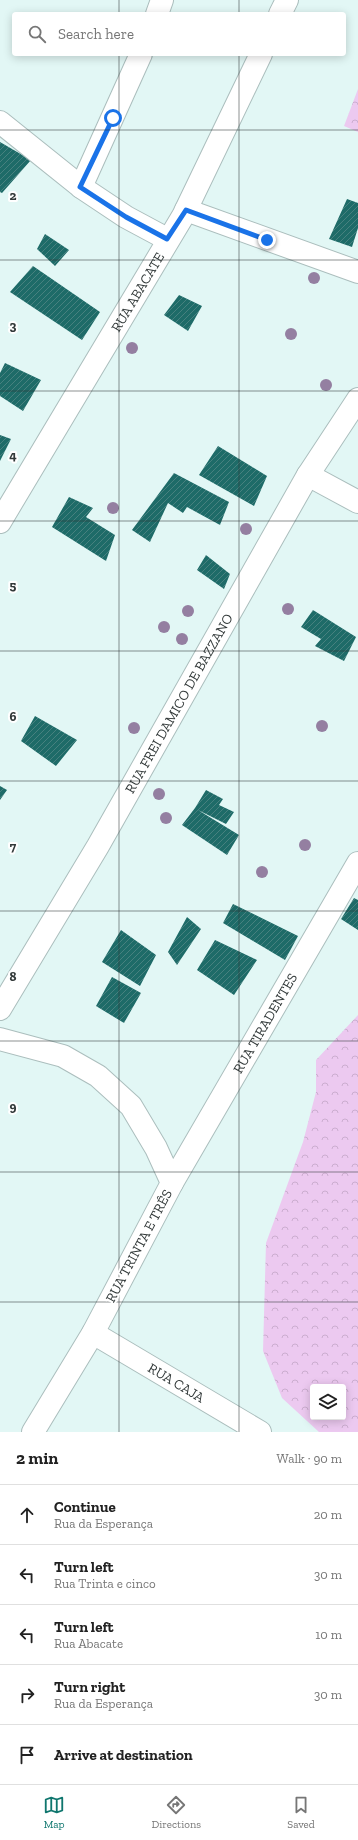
<!DOCTYPE html>
<html lang="en">
<head>
<meta charset="utf-8">
<style>
  :root { --surface:#fff; --page:#f6f6f6; --text:#222; --muted:#767676; --line:#e0e0e0; --accent:#0f766e }
  body { margin:0; font-family:"Zilla Slab",serif; background:var(--page); color:var(--text) }
  .controls { position:absolute; right:12px; bottom:12px; display:grid; overflow:hidden; border-radius:4px; box-shadow:0 2px 10px #0003 }
  .controls button { width:36px; height:36px; display:grid; place-items:center; padding:0; border:0; border-bottom:1px solid var(--line); background:var(--surface); color:var(--text); font:20px sans-serif }
  .stop { position:absolute; width:12px; height:12px; margin:-9px; border:3px solid #1a73e8; border-radius:50%; background:#fff }
  .stop.end { background:#1a73e8; border-color:#fff; box-shadow:0 1px 4px #0008 }
  .list { margin:0; padding:0; list-style:none }
  h2 { display:flex; justify-content:space-between; align-items:center; height:52px; margin:0; padding:0 16px; font-size:17px }
  h2 small { font-size:13px; font-weight:400; color:var(--muted) }
  .list li { display:grid; grid-template-columns:26px 1fr auto; gap:12px; align-items:center; box-sizing:border-box; height:60px; padding:0 16px; border-top:1px solid var(--line) }
  .list b { display:block; font-size:15px; white-space:nowrap }
  .list p { margin:0; font-size:13px; white-space:nowrap; color:var(--muted) }
  .list em { font-size:13px; font-style:normal; color:var(--muted) }
  .icon { flex:none; width:22px; height:22px; fill:none; stroke:currentColor; stroke-width:2; stroke-linecap:round; stroke-linejoin:round }
  .map { position:relative; flex:none; width:358px; height:1432px; overflow:hidden }
  .search { position:absolute; background:var(--surface); box-shadow:0 2px 10px #0003; left:12px; right:12px; top:12px; height:44px; display:flex; align-items:center; gap:10px; box-sizing:border-box; padding:0 14px; border-radius:4px; color:var(--muted); font-size:15px }
  .sheet { height:352px; background:var(--surface) }
  nav { display:flex; justify-content:space-around; align-items:center; box-sizing:border-box; height:56px; border-top:1px solid var(--line); background:var(--surface); font-size:11px; color:var(--muted) }
  nav a { display:grid; justify-items:center; gap:2px }
  nav .on { color:var(--accent) }
  .map>svg:first-child { display:block }
</style>
</head>
<body>
<div class="map">
<svg width="358" height="1432" viewBox="0 0 358 1432">
  <defs>
    <pattern id="forest-crowns" width="20" height="18" patternUnits="userSpaceOnUse"><rect width="20" height="18" fill="#ecc9f0"/><path d="M2 6a3 3 0 1 1 6 0M12 15a3 3 0 1 1 6 0" fill="none" stroke="#cbadcf"/></pattern>
    <pattern id="building-hatch" width="6" height="6" patternUnits="userSpaceOnUse"><rect width="6" height="6" fill="#1e6b68"/><path d="M-1 1l2-2M0 6l6-6M5 7l2-2" fill="none" stroke="#47817f"/></pattern>
  </defs>
  <rect width="100%" height="100%" fill="#e2f7f5"/>
  <!-- forest -->
  <path fill="url(#forest-crowns)" fill-rule="evenodd" d="M358 89V132L344 126Z
    M358 1015V1432H319L282 1398 263 1351 266 1243 303 1142 316 1092V1060ZM313 1387H343V1417H313Z"/>
  <!-- building -->
  <path fill="url(#building-hatch)" d="M0 142 31 160 2 193 0 192Z
    M347 199 358 203V228L352 247 329 239Z
    M45 234 69 250 55 266 37 249Z
    M33 266 100 312 82 340 10 292Z
    M179 295 202 306 188 331 164 315Z
    M5 363 41 380 23 411 0 396V373Z
    M0 435 11 439 0 461Z
    M218 446 267 476 254 506 199 475Z
    M174 473 229 502 220 525 187 507 183 513 168 503 150 542 132 530Z
    M69 497 93 508 86 517 115 535 106 561 52 527Z
    M206 555 230 574 224 589 197 570Z
    M313 610 356 637 344 661 315 646 321 639 301 627Z
    M35 716 77 740 56 766 21 741Z
    M0 786 7 790 0 800Z
    M206 790 223 799 219 805 234 812 226 824 198 810 239 835 227 855 182 825 195 808Z
    M354 898 358 900V930L341 919Z
    M233 904 298 936 285 960 223 923Z
    M187 917 201 929 177 965 168 952Z
    M121 930 156 955 140 986 102 962Z
    M215 940 257 960 234 995 197 970Z
    M112 977 141 993 124 1023 96 1006Z"/>
  <g fill="none" stroke-linecap="round" stroke-linejoin="round">
    <!-- street casing -->
    <g stroke="#abbebd" stroke-width="24">
      <g id="street">
        <path d="M157 14 162 0"/>
        <path d="M280 14 287 0"/>
        <path d="M0 122 81 187 126 217 167 239"/>
        <path d="M81 187 141 54"/>
        <path d="M186 210 358 272"/>
        <path d="M308 475 358 502"/>
        <path id="s1" d="M0 522 183 216 261 54"/>
        <path id="s2" d="M0 1009 98 846 308 475 358 399"/>
        <path d="M0 1039 63 1056 98 1076 131 1106 156 1148 172 1183 93 1333 33 1432"/>
        <path id="s3" d="M172 1183 358 863"/>
        <path id="s4" d="M93 1333 260 1432"/>
      </g>
    </g>
    <!-- street -->
    <use href="#street" stroke="#fff" stroke-width="22"/>
  </g>
  <!-- trees -->
  <g fill="#947fa1">
    <circle cx="314" cy="278" r="6"/>
    <circle cx="291" cy="334" r="6"/>
    <circle cx="132" cy="348" r="6"/>
    <circle cx="326" cy="385" r="6"/>
    <circle cx="113" cy="508" r="6"/>
    <circle cx="246" cy="529" r="6"/>
    <circle cx="288" cy="609" r="6"/>
    <circle cx="188" cy="611" r="6"/>
    <circle cx="164" cy="627" r="6"/>
    <circle cx="182" cy="639" r="6"/>
    <circle cx="322" cy="726" r="6"/>
    <circle cx="134" cy="728" r="6"/>
    <circle cx="159" cy="794" r="6"/>
    <circle cx="166" cy="818" r="6"/>
    <circle cx="305" cy="845" r="6"/>
    <circle cx="262" cy="872" r="6"/>
  </g>
  <g fill="none" stroke-linecap="round" stroke-linejoin="round">
    <!-- route -->
    <path stroke="#1a73e8" stroke-width="5" d="M113 118 80 187 126 217 167 239 186 210 267 240"/>
  </g>
  <!-- grid -->
  <path fill="none" stroke="#323939" stroke-width="1" stroke-opacity="0.55" d="M119 0V14M239 0V14M119 54V1432M239 54V1432M0 130H358M0 260H358M0 391H358M0 521H358M0 651H358M0 781H358M0 911H358M0 1041H358M0 1172H358M0 1302H358"/>
  <g text-anchor="middle" dominant-baseline="central" stroke-width="4" stroke-linejoin="round" paint-order="stroke">
    <!-- street labels -->
    <g font-size="14" fill="#323939" stroke="#fff">
      <text stroke="none"><textPath href="#s1" startOffset="268">RUA ABACATE</textPath></text>
      <text stroke="none"><textPath href="#s2" startOffset="354">RUA FREI DAMICO DE BAZZANO</textPath></text>
      <text stroke="none"><textPath href="#s3" startOffset="185">RUA TIRADENTES</textPath></text>
      <text transform="translate(139 1246) rotate(-62)">RUA TRINTA E TRÊS</text>
      <text stroke="none"><textPath href="#s4" startOffset="97">RUA CAJA</textPath></text>
    </g>
  </g>
  <g font-size="13" text-anchor="middle" font-weight="bold" fill="#323939" stroke="#fff" stroke-width="4" stroke-linejoin="round" paint-order="stroke">
    <text x="13" y="200">2</text>
    <text x="13" y="330">3</text>
    <text x="13" y="460">4</text>
    <text x="13" y="590">5</text>
    <text x="13" y="721">6</text>
    <text x="13" y="851">7</text>
    <text x="13" y="981">8</text>
    <text x="13" y="1111">9</text>
  </g>
</svg>
<div class="controls">
<button><svg class="icon" aria-label="layers" viewBox="0 0 24 24"><path d="M12 4l9 5-9 5-9-5zM3 14l9 5 9-5"/></svg></button>
</div>
<div class="stop" style="left:113px;top:118px"></div>
<div class="stop end" style="left:267px;top:240px"></div>
<div class="search"><svg class="icon" aria-label="search" viewBox="0 0 24 24"><circle cx="10" cy="10" r="6"/><path d="M15 15l6 6"/></svg>Search here</div>
</div>
<section class="sheet">
<h2>2 min<small>Walk · 90 m</small></h2>
<ul class="list">
<li><svg class="icon" aria-label="ahead" viewBox="0 0 24 24"><path d="M12 20V5M6 11l6-6 6 6"/></svg><div><b>Continue</b><p>Rua da Esperança</p></div><em>20 m</em></li>
<li><svg class="icon" aria-label="left" viewBox="0 0 24 24"><path d="M17 20v-9H6M10 6l-5 5 5 5"/></svg><div><b>Turn left</b><p>Rua Trinta e cinco</p></div><em>30 m</em></li>
<li><svg class="icon" aria-label="left" viewBox="0 0 24 24"><path d="M17 20v-9H6M10 6l-5 5 5 5"/></svg><div><b>Turn left</b><p>Rua Abacate</p></div><em>10 m</em></li>
<li><svg class="icon" aria-label="right" viewBox="0 0 24 24"><path d="M7 20v-9h11M14 6l5 5-5 5"/></svg><div><b>Turn right</b><p>Rua da Esperança</p></div><em>30 m</em></li>
<li><svg class="icon" aria-label="arrive" viewBox="0 0 24 24"><path d="M6 21V4h12l-3 4 3 4H6"/></svg><div><b>Arrive at destination</b></div></li>
</ul>
</section>
<nav>
<a class="on"><svg class="icon" aria-label="map" viewBox="0 0 24 24"><path d="M3 6l6-2 6 2 6-2v14l-6 2-6-2-6 2zM9 4v14M15 6v14"/></svg>Map</a>
<a><svg class="icon" aria-label="directions" viewBox="0 0 24 24"><path d="M12 3l9 9-9 9-9-9zM9 14v-3h6M13 9l2 2-2 2"/></svg>Directions</a>
<a><svg class="icon" aria-label="saved" viewBox="0 0 24 24"><path d="M7 4h10v16l-5-4-5 4z"/></svg>Saved</a>
</nav>
</body>
</html>
